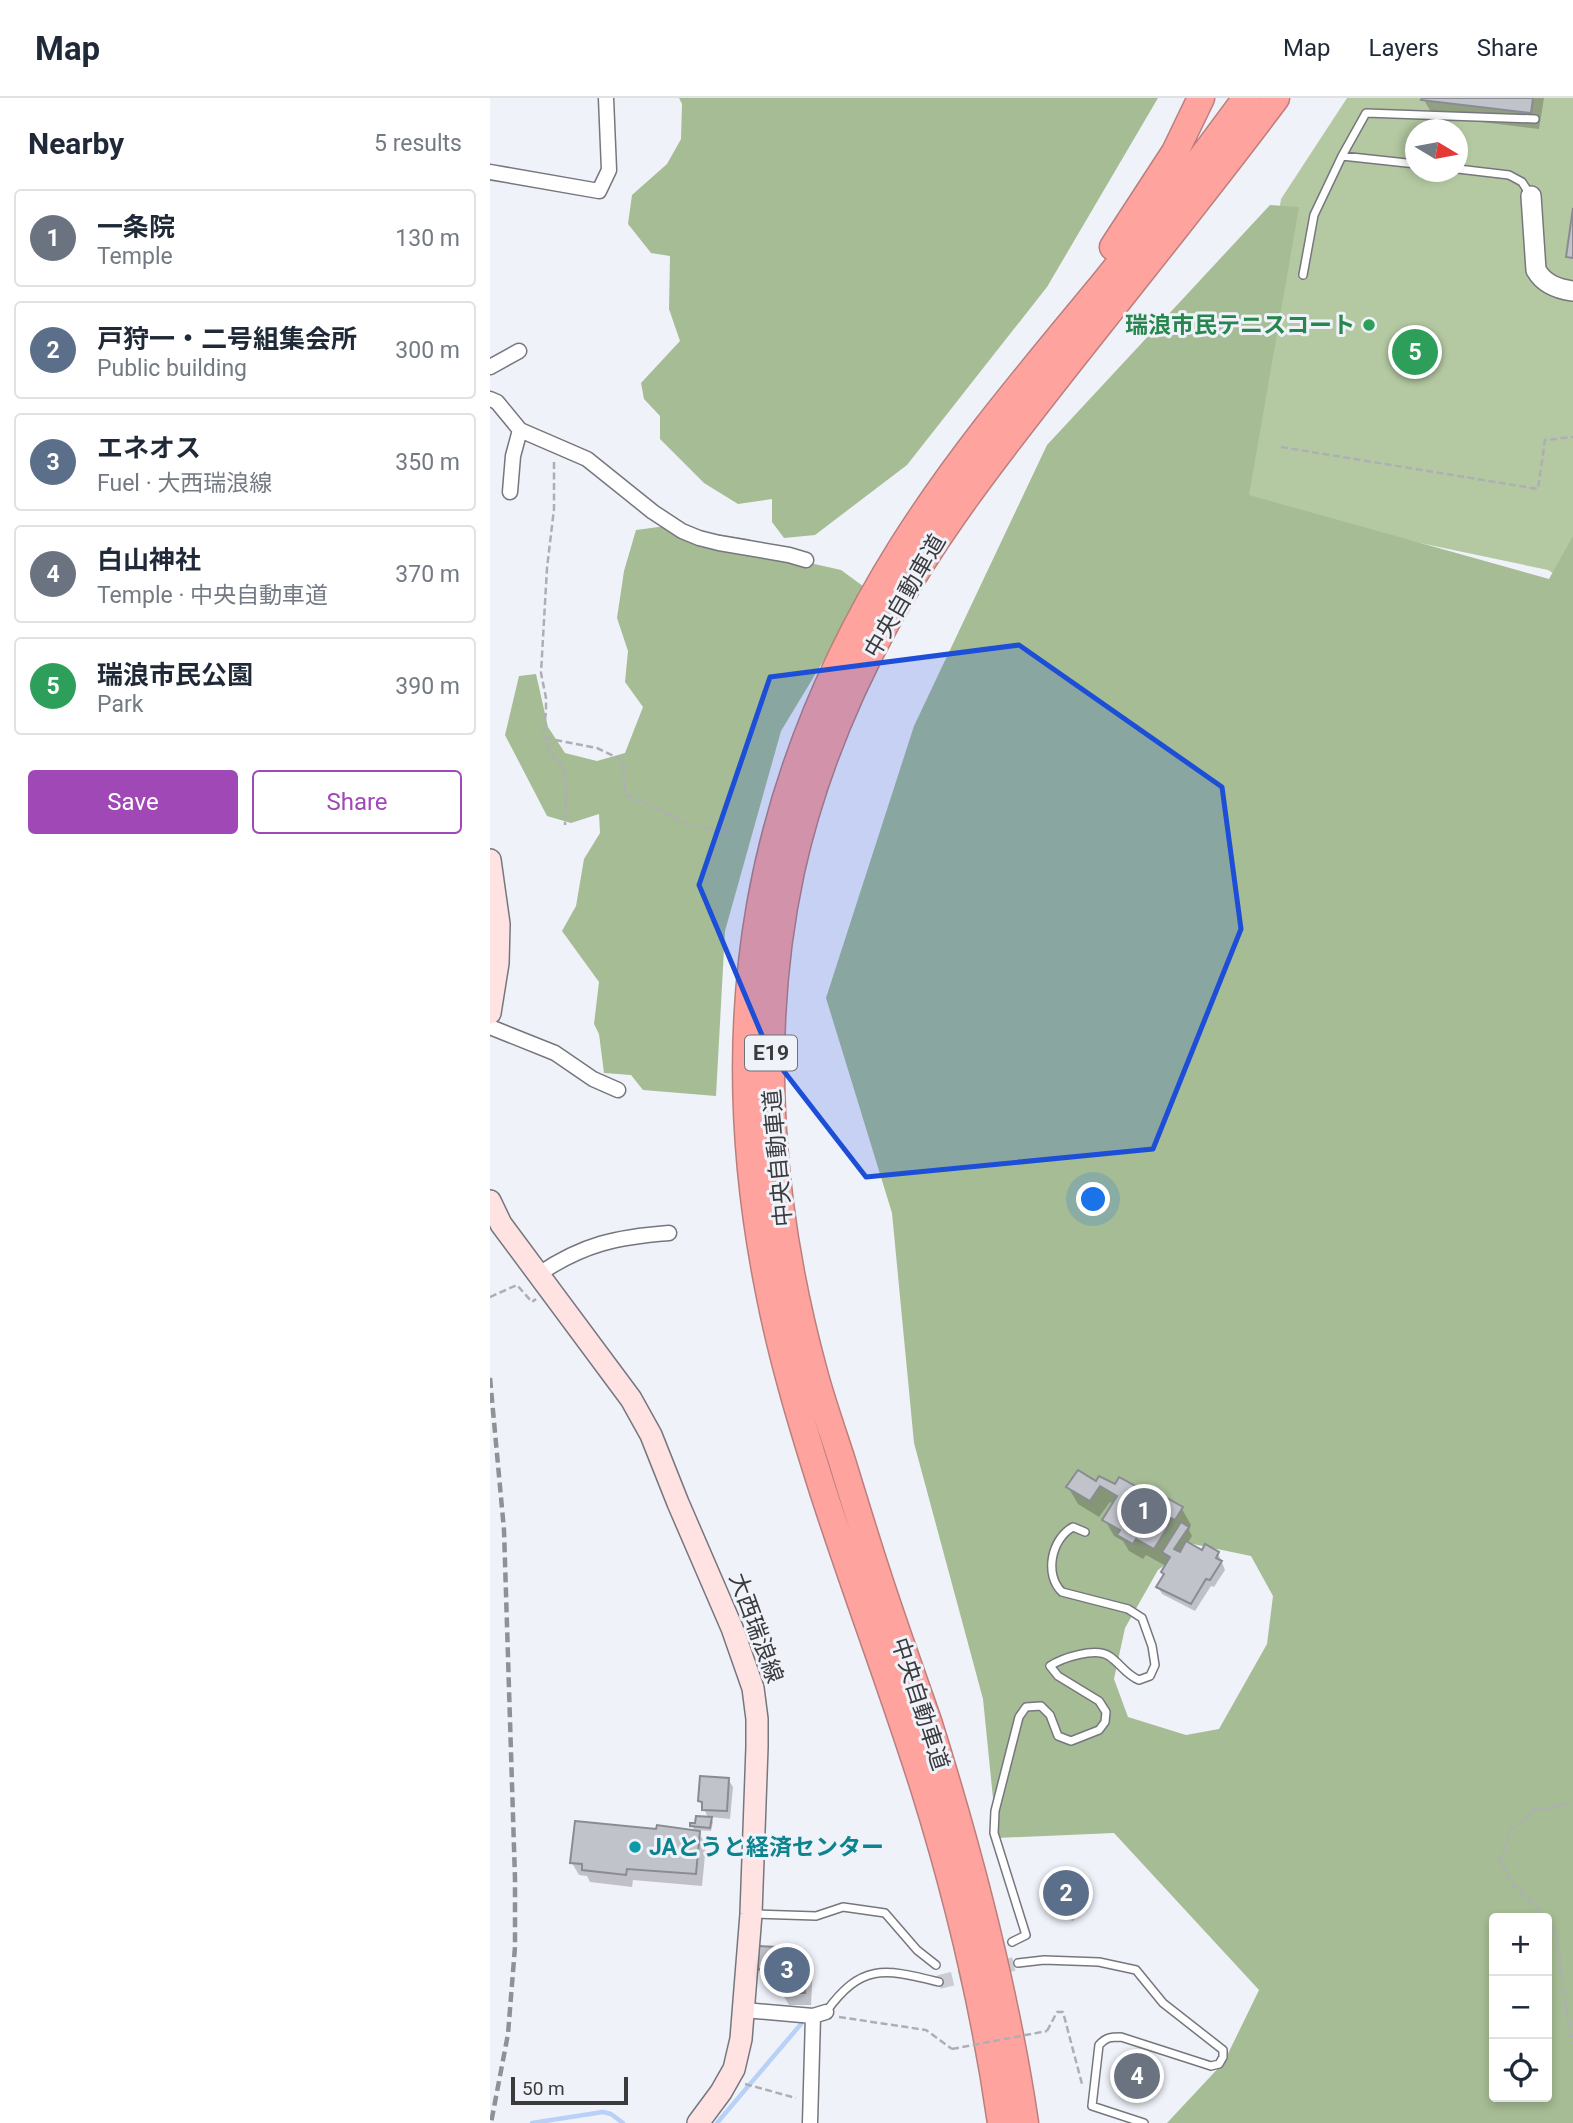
<!DOCTYPE html>
<html lang="en">
<head>
<meta charset="utf-8">
<style>
  :root { --surface:#fff; --page:#f2f2f3; --text:#1f2937; --muted:#747a83; --line:#e0e1e3; --accent:#a049b6 }
  body { margin:0; font-family:Roboto,"Noto Sans JP",sans-serif; background:var(--page); color:var(--text) }
  .controls { position:absolute; right:21px; bottom:21px; display:grid; overflow:hidden; border-radius:7px; box-shadow:0 4px 10px #0003 }
  .controls button { width:63px; height:63px; display:grid; place-items:center; padding:0; border:0; border-bottom:2px solid var(--line); background:var(--surface); color:var(--text); font:35px sans-serif }
  .compass { position:absolute; left:915px; top:21px; width:63px; height:63px; border-radius:50%; background:var(--surface); box-shadow:0 4px 10px #0003; rotate:100deg }
  .scale { position:absolute; left:21px; bottom:18px; width:117px; box-sizing:border-box; padding-left:7px; border:4px solid #3b3b3e; border-top:0; font-size:19px; line-height:24px; white-space:nowrap; color:#3b3b3e; -webkit-text-stroke:5px #f0f2fa; paint-order:stroke }
  .you { position:absolute; left:604px; top:1102px; width:24px; height:24px; margin:-18px; border:5px solid #fff; border-radius:50%; background:#1a73e8; box-shadow:0 0 0 10px #1a73e833 }
  .badge { display:grid; place-items:center; width:46px; height:46px; border-radius:50%; background:var(--accent); color:#fff; font-size:23px; font-weight:700 }
  .pin { position:absolute; translate:-50% -50%; border:4px solid #fff; box-shadow:0 2px 7px #0006 }
  .list { margin:0; padding:0; list-style:none }
  h2 { display:flex; justify-content:space-between; align-items:center; height:91px; margin:0; padding:0 28px; font-size:30px }
  h2 small { font-size:23px; font-weight:400; color:var(--muted) }
  .list li { display:grid; grid-template-columns:46px 1fr auto; gap:21px; align-items:center; box-sizing:border-box; height:98px; margin:0 14px 14px; padding:0 14px; border:2px solid var(--line); border-radius:7px }
  .list b { display:block; font-size:26px; white-space:nowrap }
  .list p { margin:0; font-size:23px; white-space:nowrap; color:var(--muted) }
  .list em { font-size:23px; font-style:normal; color:var(--muted) }
  .actions { display:flex; gap:14px; padding:21px 28px }
  .actions a { flex:1; padding:16px 0; border:2px solid var(--accent); border-radius:7px; text-align:center; font-size:24px; color:var(--accent) }
  .actions .main { background:var(--accent); color:#fff }
  .icon { flex:none; width:38px; height:38px; fill:none; stroke:currentColor; stroke-width:2; stroke-linecap:round; stroke-linejoin:round }
  .map { position:relative; flex:none; width:1083px; height:2025px; overflow:hidden }
  header { display:flex; align-items:center; gap:42px; box-sizing:border-box; height:98px; padding:0 35px; background:var(--surface); border-bottom:2px solid var(--line) }
  header strong { font-size:33px }
  nav { display:flex; gap:38px; margin-inline-start:auto; font-size:24px }
  main { display:flex }
  aside { flex:1; background:var(--surface) }
  .map>svg:first-child { display:block }
</style>
</head>
<body>
<header>
<strong>Map</strong>
<nav><a>Map</a><a>Layers</a><a>Share</a></nav>
</header>
<main>
<aside>
<h2>Nearby<small>5 results</small></h2>
<ul class="list">
<li><span class="badge" style="background:#6b7280">1</span><div><b>一条院</b><p>Temple</p></div><em>130 m</em></li>
<li><span class="badge" style="background:#5c6f8a">2</span><div><b>戸狩一・二号組集会所</b><p>Public building</p></div><em>300 m</em></li>
<li><span class="badge" style="background:#5c6f8a">3</span><div><b>エネオス</b><p>Fuel · 大西瑞浪線</p></div><em>350 m</em></li>
<li><span class="badge" style="background:#6b7280">4</span><div><b>白山神社</b><p>Temple · 中央自動車道</p></div><em>370 m</em></li>
<li><span class="badge" style="background:#2e9e5b">5</span><div><b>瑞浪市民公園</b><p>Park</p></div><em>390 m</em></li>
</ul>
<div class="actions"><a class="main">Save</a><a>Share</a></div>
</aside>
<div class="map">
<svg width="1083" height="2025" viewBox="0 0 1083 2025">
  <rect width="100%" height="100%" fill="#f0f2fa"/>
  <!-- green -->
  <path fill="#b4c9a2" fill-rule="evenodd" d="M857 0H1083V488L1058 472 745 406 791 101ZM926 32H968V74H926Z"/>
  <!-- forest -->
  <path fill="#a6bc94" fill-rule="evenodd" d="M189 0H668L557 189 417 367 325 437 294 440 282 424V401L248 406 214 385 170 341V318L154 301 151 285 190 243 179 211 180 158 161 155 138 126 142 97 177 66 191 41 192 6Z
    M780 107 809 109 759 397 1059 481 1083 438V2025H677L734 1964 769 1892 624 1735 507 1740 493 1601 424 1345 402 1115 336 900 424 628 557 347ZM703 1446 761 1458 783 1498 777 1546 729 1631 696 1637 638 1619 624 1581 635 1530 668 1472ZM1004 1820H1057V1999H1004Z
    M176 428 259 441 289 458 351 472 377 491 291 633 235 833 226 998 153 992 141 977 114 975 109 936 104 926 109 884 72 833 86 808 94 761 110 735 109 716 81 725 57 718 15 637 29 578 46 576 58 629 75 655 107 663 135 655 153 609 135 584 138 553 127 520 134 473 146 432Z"/>
  <!-- shadow -->
  <path fill="#0003" d="M933 0H1054L1049 31 943 18Z
    M606 1386 646 1390 653 1403 692 1411 701 1427 699 1432 702 1438 697 1446 712 1454 728 1455 735 1472 724 1489 721 1488 705 1513 672 1496 668 1489 675 1477 676 1468 656 1457 653 1461 639 1453 633 1443 624 1438 615 1422 624 1406 620 1404 609 1419 588 1406 578 1389Z
    M238 1681 243 1689 240 1721 220 1719 223 1724 221 1733 207 1732 216 1747 212 1788 143 1782 142 1789 100 1784 97 1778 89 1777 82 1765 206 1734 202 1728 219 1721 210 1703Z
    M585 1791 589 1799 585 1808 588 1813 583 1823 569 1818 564 1811Z
    M308 1852 311 1857H316L323 1870 321 1907H299L292 1895V1884L275 1883 268 1871Z
    M661 1971 670 1989 665 1998 657 1995 655 2000 634 1991 630 1983Z"/>
  <g fill="none" stroke-linecap="round" stroke-linejoin="round">
    <!-- stream -->
    <path stroke="#b9d0f7" stroke-width="4.5" d="M42 2025 113 2014 121 2016 133 2025
      M227 2025 311 1926"/>
  </g>
  <!-- building -->
  <path fill="#c1c3cb" stroke="#8a8b93" stroke-width="2" d="M932 0H1043L1041 15 931 2Z
    M1083 110V160L1076 159Z
    M588 1372 606 1383 609 1378 625 1386 629 1379 647 1389 640 1401 649 1405 659 1390 693 1409 685 1422 676 1418 673 1423 679 1427 664 1451 646 1441 643 1446 627 1437 630 1432 612 1422 627 1398 610 1388 600 1403 576 1389Z
    M691 1424 699 1429 684 1451 690 1454 696 1443 712 1452 715 1446 729 1454 726 1460 732 1463 720 1482 716 1481 701 1506 666 1489 674 1476 671 1474 680 1459 672 1454Z
    M210 1678 239 1680 237 1713 212 1712V1704L208 1703Z
    M206 1718 222 1719 220 1730 200 1728V1725H205Z
    M85 1723 166 1731 167 1727 210 1733 206 1776 137 1771 136 1777 92 1772V1766L80 1765Z
    M574 1785 586 1790 581 1801 584 1803 579 1816 562 1811Z
    M268 1848 309 1850 310 1855 317 1856 315 1895H290L291 1872 266 1871Z
    M639 1960 662 1970 660 1976 667 1980 661 1991 653 1989 651 1994 628 1983Z"/>
  <g fill="none" stroke-linecap="round" stroke-linejoin="round">
    <!-- minor-tunnel -->
    <path stroke="#cccdd4" stroke-width="14" stroke-dasharray="14 7" stroke-linecap="butt" d="M449 1884 528 1865"/>
    <!-- service casing -->
    <g stroke="#76777e" stroke-width="10">
      <path id="service" d="M852 58 876 15 1045 21
        M968 71 1019 77 1032 84 1041 98
        M813 177 824 117 852 58 926 66
        M265 1816 326 1818 353 1809 395 1815 427 1852 446 1867
        M522 1844 536 1837 504 1735 505 1713 529 1619 536 1609 551 1608 560 1617 568 1638 581 1643 609 1632 615 1624 616 1614 609 1603 568 1578 560 1568C572 1560 605 1549 619 1558 630 1565 636 1577 649 1582L660 1578 665 1567 662 1548 652 1520 638 1511 572 1494C554 1477 561 1441 583 1429L595 1434
        M528 1865 554 1862 609 1864 646 1872 673 1905 733 1952V1959L729 1966 721 1968 631 1939C621 1939 616 1939 609 1947L602 2008 654 2025
        M336 1914C372 1864 395 1871 449 1884"/>
    </g>
    <!-- minor casing -->
    <g stroke="#76777e" stroke-width="17">
      <path id="minor" d="M0 74 109 93 119 72 116 0
        M0 269 29 253
        M0 301 7 304 30 332 97 361 163 414 192 433 209 440 229 445 299 457 316 462
        M20 394 23 358 30 332
        M0 929 65 955 103 981 128 992
        M49 1176C93 1146 127 1139 179 1135
        M254 1912 323 1918 336 1914
        M320 2025 323 1918"/>
    </g>
    <!-- tertiary casing -->
    <g stroke="#76777e" stroke-width="22">
      <path id="tertiary" d="M1041 98 1046 172C1054 186 1067 191 1083 193"/>
    </g>
    <!-- secondary casing -->
    <g stroke="#76777e" stroke-width="24">
      <path id="secondary" d="M0 762 9 826 8 865 0 915
        M0 1103 11 1126 141 1301 161 1337 188 1405 242 1530 263 1590 267 1621V1649L261 1816 251 1941 244 1971 231 1994 208 2025"/>
    </g>
    <!-- motorway casing -->
    <g stroke="#ba7f7d" stroke-width="29">
      <path id="motorway" d="M623 149 685 54 711 0
        M511 2025C495 1912 468 1799 434 1690 403 1592 366 1495 334 1396 313 1330 292 1261 279 1193 225 922 265 684 412 449 471 355 544 270 614 185 663 124 710 63 756 0
        M535 2025C515 1890 480 1757 439 1626 426 1588 412 1550 399 1511 382 1462 367 1412 352 1363 343 1335 333 1307 325 1278 280 1115 265 940 301 773 320 687 354 602 396 525 444 437 505 359 567 280 640 187 715 95 786 0"/>
    </g>
    <!-- path -->
    <path stroke="#aeafb5" stroke-width="2.5" stroke-dasharray="7 3.5" stroke-linecap="butt" d="M791 349 1048 391 1055 342 1083 339
      M64 364V411L57 470 51 575 56 600V614L53 637 63 658 73 668 76 689 75 727
      M55 640 107 650 132 662C136 674 131 686 137 697L202 728 246 735
      M0 1199 27 1187 42 1204 46 1201
      M1057 1820 1023 1786 1010 1764 1021 1731 1043 1715 1045 1711 1051 1712 1083 1705
      M1057 1821 1067 1837 1076 1913 1083 1945
      M349 1919 436 1932 462 1951
      M557 1933 567 1914H573L592 1986
      M255 1986 306 2000"/>
    <!-- service -->
    <use href="#service" stroke="#fff" stroke-width="7"/>
    <!-- minor -->
    <use href="#minor" stroke="#fff" stroke-width="14"/>
    <!-- tertiary -->
    <use href="#tertiary" stroke="#fff" stroke-width="19"/>
    <!-- secondary -->
    <use href="#secondary" stroke="#ffe3e2" stroke-width="21"/>
    <!-- motorway -->
    <use href="#motorway" stroke="#ffa39f" stroke-width="26"/>
    <!-- rail -->
    <path stroke="#909196" stroke-width="4.5" stroke-dasharray="10 5" stroke-linecap="butt" d="M0 1280 14 1432 25 1781V1849L18 1936 1 2025"/>
    <!-- path-bridge -->
    <path stroke="#aeafb5" stroke-width="2.5" stroke-dasharray="7 3.5" stroke-linecap="butt" d="M462 1951 557 1933"/>
  </g>
  <!-- marked area -->
  <path fill="#1d4ed8" fill-opacity="0.2" stroke="#1d4ed8" stroke-width="5" stroke-linejoin="round" d="M529 547 732 689 751 831 663 1051 376 1079 279 954 209 787 280 579Z"/>
  <!-- markers -->
  <circle fill="#2e9e5b" stroke="#f0f2fa" stroke-width="2.5" cx="879" cy="227" r="7"/>
  <circle fill="#0f9aa8" stroke="#f0f2fa" stroke-width="2.5" cx="145" cy="1749" r="7"/>
  <g text-anchor="middle" dominant-baseline="central" stroke-width="6" stroke-linejoin="round" paint-order="stroke">
    <!-- shield labels -->
    <rect fill="#f0f2fa" stroke="#717276" stroke-width="2" x="255" y="937.5" width="52" height="35" rx="5"/>
    <g font-size="21" font-weight="bold" fill="#3b3b3e">
      <text x="281" y="955">E19</text>
    </g>
    <!-- leisure labels -->
    <g font-size="23" font-weight="bold" fill="#27864d" stroke="#f0f2fa" text-anchor="end">
      <text x="865" y="227">瑞浪市民テニスコート</text>
    </g>
    <!-- street labels -->
    <g font-size="23" fill="#3b3b3e" stroke="#f0f2fa">
      <text transform="translate(415 498) rotate(-60)">中央自動車道</text>
      <text transform="translate(288 1060) rotate(-95)">中央自動車道</text>
      <text transform="translate(266 1530) rotate(70)">大西瑞浪線</text>
      <text transform="translate(430 1606) rotate(72)">中央自動車道</text>
    </g>
    <!-- culture labels -->
    <g font-size="23" font-weight="bold" fill="#0d838f" stroke="#f0f2fa" text-anchor="start">
      <text x="159" y="1749">JAとうと経済センター</text>
    </g>
  </g>
</svg>
<div class="controls">
<button>+</button>
<button>−</button>
<button><svg class="icon" aria-label="locate" viewBox="0 0 24 24"><circle cx="12" cy="12" r="6"/><path d="M12 2v4M12 18v4M2 12h4M18 12h4"/></svg></button>
</div>
<svg class="compass" viewBox="-18 -18 36 36"><path d="M0-13l5 13h-10z" fill="#e53935"/><path d="M0 13l5-13h-10z" fill="#747a83"/></svg>
<div class="scale">50 m</div>
<div class="you"></div>
<div class="pin badge" style="left:654px;top:1413px;background:#6b7280">1</div>
<div class="pin badge" style="left:576px;top:1795px;background:#5c6f8a">2</div>
<div class="pin badge" style="left:297px;top:1872px;background:#5c6f8a">3</div>
<div class="pin badge" style="left:647px;top:1978px;background:#6b7280">4</div>
<div class="pin badge" style="left:925px;top:254px;background:#2e9e5b">5</div>
</div>
</main>
</body>
</html>
